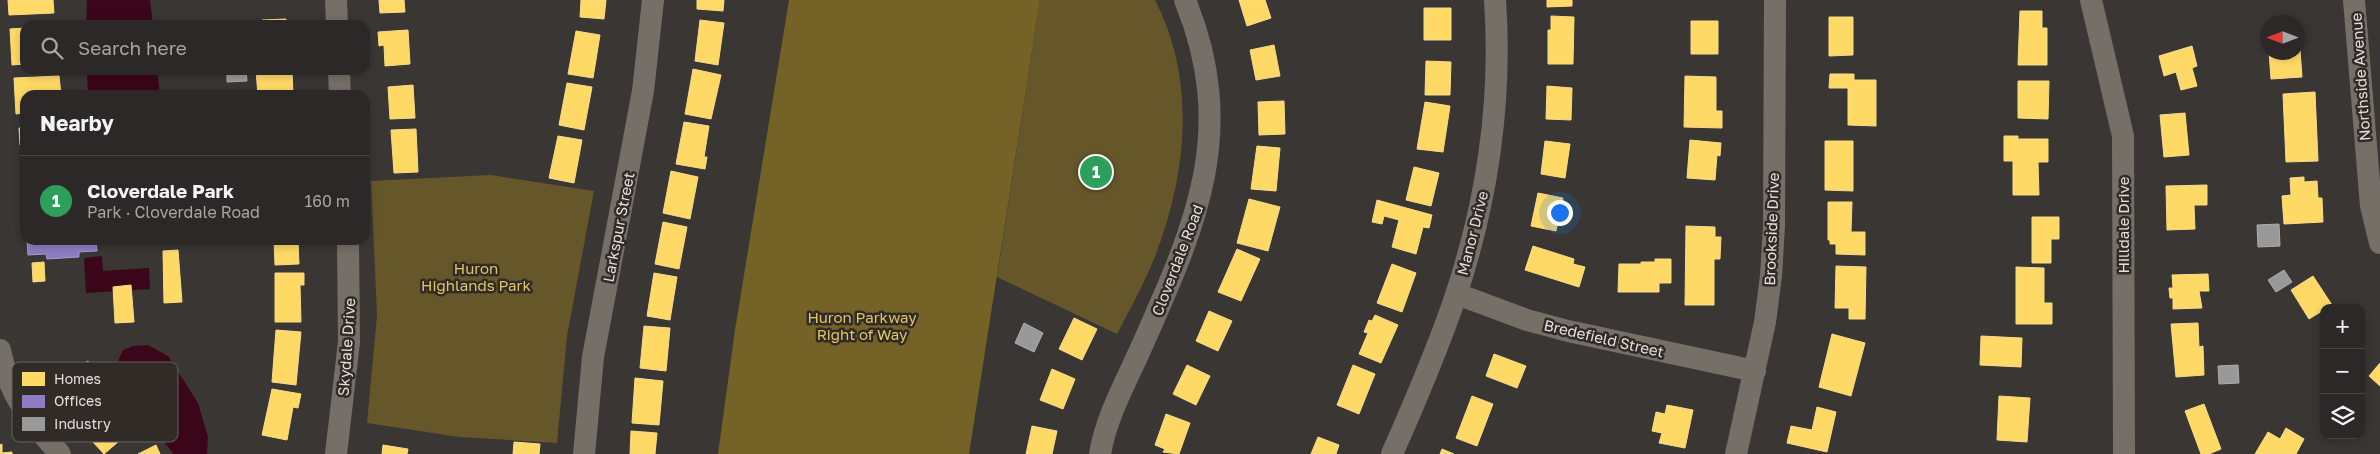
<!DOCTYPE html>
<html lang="en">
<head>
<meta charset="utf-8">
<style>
  :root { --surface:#2b2827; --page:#33302f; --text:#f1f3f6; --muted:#a6a6a7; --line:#474444; --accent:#d93025 }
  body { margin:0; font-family:"Golos Text",sans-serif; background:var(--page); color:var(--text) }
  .controls { position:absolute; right:15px; bottom:15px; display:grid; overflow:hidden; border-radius:10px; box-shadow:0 2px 8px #0003 }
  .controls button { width:45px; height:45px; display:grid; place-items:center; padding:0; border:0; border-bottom:1px solid var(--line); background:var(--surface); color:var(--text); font:25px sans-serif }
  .compass { position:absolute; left:2260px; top:15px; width:45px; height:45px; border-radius:50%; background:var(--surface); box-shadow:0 2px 8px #0003; rotate:270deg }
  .you { position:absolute; left:1559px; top:212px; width:18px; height:18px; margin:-12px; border:4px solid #fff; border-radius:50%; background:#1a73e8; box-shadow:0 0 0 8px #1a73e833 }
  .badge { display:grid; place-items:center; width:32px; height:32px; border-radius:50%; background:var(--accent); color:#fff; font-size:16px; font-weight:700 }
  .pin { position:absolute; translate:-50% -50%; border:2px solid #fff; box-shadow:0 1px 5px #0006 }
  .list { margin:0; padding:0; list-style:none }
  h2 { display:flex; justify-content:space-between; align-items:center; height:65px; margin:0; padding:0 20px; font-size:21px }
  h2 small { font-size:16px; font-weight:400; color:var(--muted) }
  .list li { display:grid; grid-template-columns:32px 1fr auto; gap:15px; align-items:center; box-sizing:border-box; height:90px; padding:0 20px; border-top:1px solid var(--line) }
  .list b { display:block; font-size:19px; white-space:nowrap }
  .list p { margin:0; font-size:16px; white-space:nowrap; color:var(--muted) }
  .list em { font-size:16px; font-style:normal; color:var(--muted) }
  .icon { flex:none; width:28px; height:28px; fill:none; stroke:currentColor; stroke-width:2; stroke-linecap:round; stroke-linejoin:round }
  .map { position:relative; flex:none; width:2380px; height:454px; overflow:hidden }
  .search { position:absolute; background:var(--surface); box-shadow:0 2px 8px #0003; left:20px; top:20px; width:350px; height:55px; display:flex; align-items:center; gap:12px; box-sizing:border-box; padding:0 18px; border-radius:15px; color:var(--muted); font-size:19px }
  .panel { position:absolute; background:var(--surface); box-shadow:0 2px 8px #0003; left:20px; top:90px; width:350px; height:155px; border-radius:15px }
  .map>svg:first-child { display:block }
</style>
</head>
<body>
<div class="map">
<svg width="2380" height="454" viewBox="0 0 2380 454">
  <rect width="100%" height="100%" fill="#393634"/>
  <!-- green -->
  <path fill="#65572a" d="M1040 0H1155C1197 82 1187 175 1154 259 1144 284 1130 309 1117 334L997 277Z
    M491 175 594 191 567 336 557 443 459 437 367 423 377 315 371 181Z"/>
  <!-- forest -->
  <path fill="#746227" d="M789 0H1040L969 454H718L735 330Z"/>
  <!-- water -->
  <path fill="#3b0619" d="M87 0H150L153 25H86Z
    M87 70H157L160 95H88Z
    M102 256 103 271 149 268 150 289 86 293 84 258Z
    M148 345 168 356 198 403 208 437 207 454H174C164 443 121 385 118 373 116 364 119 358 123 350L133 346Z"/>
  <!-- homes -->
  <path fill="#ffd966" stroke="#f7db8a" d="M8 0H53L54 13 9 15Z
    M379 0H404L405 12 380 13Z
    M581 0H606L604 19 580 17Z
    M697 0H724L723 11 697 9Z
    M1239 0H1265L1271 18 1247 26Z
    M1547 0H1572V6L1547 7Z
    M1424 8H1451V40H1424Z
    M2020 11H2042V28H2047V65H2018Z
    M1551 16 1574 17 1573 64H1548V30H1551Z
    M1829 17H1853V55L1829 56Z
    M286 19V25H262V20Z
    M700 20 724 23 718 65 695 61Z
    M1691 21H1718V54H1691Z
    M2298 23 2302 77 2271 79 2269 52H2298Z
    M25 28V64L12 65 10 29Z
    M408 30 410 64 385 66 384 45 379 46 378 32Z
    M576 31 600 35 593 78 568 74Z
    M1274 45 1280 76 1256 80 1250 50Z
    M2192 46 2197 66 2192 68 2197 86 2181 90 2176 72 2164 76 2159 56Z
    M1426 61 1451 62 1450 95H1425Z
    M693 69 721 75 711 119 685 114Z
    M292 70 293 95H258L256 71Z
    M1830 74H1854V80H1876V126L1848 125V88H1829Z
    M59 76 61 95H25V113L16 114 14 78Z
    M1685 76 1716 77V111H1722V128L1684 127Z
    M2018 81H2049L2048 119 2018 118Z
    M567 83 592 87 584 130 559 125Z
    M413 85 415 118 390 119 388 87Z
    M1547 86 1572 88 1571 120 1546 119Z
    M2315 92 2318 161 2286 162 2283 94Z
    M1284 101 1285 134 1259 135 1258 102Z
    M1425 102 1450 106 1443 152 1417 149Z
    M2185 113 2189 155 2164 157 2160 115Z
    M684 122 709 126 704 157H707L705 169 676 164Z
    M25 127V153L24 145H20L19 128Z
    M416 129 418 172 394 173 391 130Z
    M558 136 582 140 574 183 549 178Z
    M2004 136H2018V139H2048V162H2038L2039 195H2013V161H2004Z
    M1690 140 1721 143 1720 156 1717 155 1715 180 1687 178Z
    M1545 141 1570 144 1565 178 1541 174Z
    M1825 141H1853V191L1825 190Z
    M1257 146 1280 148 1276 191 1251 189Z
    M1414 167 1439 173 1431 206 1406 200Z
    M671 171 698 177 690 219 663 213Z
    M2304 177V182L2317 181 2318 198H2322L2323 222 2284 224 2282 196 2291 195 2290 178Z
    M2207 185V205H2194L2195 229 2167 230 2166 186Z
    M1538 193 1563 198 1556 231 1531 226Z
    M1249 199 1280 207 1268 251 1237 243Z
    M1377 200 1432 215 1429 228 1423 227 1416 254 1392 247 1399 220 1384 216 1382 224 1372 222Z
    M1828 202H1852L1851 232H1865V255L1836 254V244H1830V240H1828Z
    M2032 217H2059V239H2051V263H2032Z
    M663 222 687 227 679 269 655 264Z
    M1686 226 1715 227V237H1721L1720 259H1714V305H1685Z
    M274 240H298L299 264 275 265Z
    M1533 246 1574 259 1573 264 1585 267 1579 287 1525 270Z
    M1237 249 1260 259 1241 301 1218 292Z
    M178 250 182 302 164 303 163 251Z
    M1655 259H1671V283H1659V292H1618L1619 264H1641V262H1655Z
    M44 262 45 281 33 282 32 263Z
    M1392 264 1416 273 1402 312 1377 303Z
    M1836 266 1866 267 1865 319H1849V308H1835Z
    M2016 267 2044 268V303H2052V324H2016Z
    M275 273H304V285H300L301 322H275Z
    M654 273 677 277 670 320 647 316Z
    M2208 274 2209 291H2199L2202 308 2173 309V298H2170L2169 288H2173L2172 275Z
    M2313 276 2332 305 2309 319 2291 290Z
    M131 285 134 322 115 323 113 287Z
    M1209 311 1232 321 1218 351 1196 341Z
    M1375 315 1398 325 1381 363 1359 354 1368 333 1364 332 1369 320 1372 321Z
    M1074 318 1097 329 1082 360 1059 349Z
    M2198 323 2199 347 2203 346 2204 375 2176 377 2171 324Z
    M644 326 670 328 666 371 640 368Z
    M276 330 301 332 296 385 272 382Z
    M1832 334 1865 343 1851 396 1819 387Z
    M1981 336 2022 338 2021 367 1980 365Z
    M1494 354 1526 366 1517 388 1486 376Z
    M88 361 106 391 65 415 48 385Z
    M2380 363V386L2369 376Z
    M1187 365 1210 376 1196 405 1173 394Z
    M1353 365 1375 374 1359 414 1337 405Z
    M1052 369 1075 379 1063 409 1040 400Z
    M635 378 663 381 659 425 632 423Z
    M272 389 301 394 298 408 293 407 287 440 262 435Z
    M1472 396 1493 404 1477 446 1456 438Z
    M1999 396 2030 398 2027 442 1997 440Z
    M117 398 139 424 104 454 81 429Z
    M2204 404 2221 449 2209 454H2201L2185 411Z
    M1667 405 1693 410 1685 448 1659 443 1662 433 1652 431 1656 412 1665 414Z
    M1817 407 1836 412 1827 452 1787 443 1791 426 1812 430Z
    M1166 414 1190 423 1179 454 1163 452 1165 449 1155 445Z
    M1032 426 1057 431 1052 454H1026Z
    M2286 428 2304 439 2296 454H2255L2268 432 2280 439Z
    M631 431 657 433 655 454H630Z
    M1318 437 1339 445 1336 454H1311Z
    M514 442 540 444 539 454H513Z
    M2 444V453L12 452V454H0V445Z
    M156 445 160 454H138Z
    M383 445 408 449 407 454H382Z
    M1442 449 1454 454H1440Z"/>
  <!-- offices -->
  <path fill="#8e7cc3" stroke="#a89acb" d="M27 240H148V242L108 244V240L96 241 97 251 79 252V257L47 259 46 254 28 255Z"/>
  <!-- industry -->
  <path fill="#999" stroke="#afaead" d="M227 70H246L247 81 227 82Z
    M2279 224 2280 246 2258 247 2257 225Z
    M2284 270 2292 282 2276 292 2268 280Z
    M1024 323 1043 333 1034 352 1015 343Z
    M2238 365 2239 383 2219 384 2218 366Z"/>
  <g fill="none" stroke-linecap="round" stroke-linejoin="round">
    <!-- minor -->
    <path stroke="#756f68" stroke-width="22" d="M336 0 337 25
      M2091 0 2123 136 2124 454
      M2354 0 2371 206 2380 243
      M339 70 340 95
      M1457 294 1527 320 1568 331 1755 371
      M0 350C9 396 30 420 60 454
      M336 454 349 342 348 240
      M584 454 593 357 643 91 653 0
      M1100 454C1106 417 1126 382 1141 348 1195 227 1239 132 1185 0
      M1392 454C1415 402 1438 349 1456 295 1487 201 1502 100 1495 0
      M1736 454 1765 322 1771 276 1774 226 1775 0"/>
  </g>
  <g text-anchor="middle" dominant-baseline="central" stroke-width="5" stroke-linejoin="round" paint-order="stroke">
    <!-- street labels -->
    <g font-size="15" fill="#e3dfdd" stroke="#312b28">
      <text transform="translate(2360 77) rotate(-94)">Northside Avenue</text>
      <text transform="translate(2123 225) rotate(-90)">Hilldale Drive</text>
      <text transform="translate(618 227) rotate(-79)">Larkspur Street</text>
      <text transform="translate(1771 229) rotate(-88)">Brookside Drive</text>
      <text transform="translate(1472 233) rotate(-76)">Manor Drive</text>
      <text transform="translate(1177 260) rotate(-69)">Cloverdale Road</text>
      <text transform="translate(1604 338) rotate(13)">Bredefield Street</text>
      <text transform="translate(346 347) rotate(-86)">Skydale Drive</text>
    </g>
    <!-- park labels -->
    <g font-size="15" fill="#e2c465" stroke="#312b28">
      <text x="476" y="268">Huron<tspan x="476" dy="17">Highlands Park</tspan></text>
      <text x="862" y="317">Huron Parkway<tspan x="862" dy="17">Right of Way</tspan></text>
    </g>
  </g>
  <!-- legend -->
  <rect x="12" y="362" width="166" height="80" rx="8" fill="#312b28" stroke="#66615e" stroke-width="1"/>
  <rect x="22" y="372" width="23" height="14" fill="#ffd966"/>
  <rect x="22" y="395" width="23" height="13" fill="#8e7cc3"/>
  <rect x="22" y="417" width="23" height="14" fill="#999"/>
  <g font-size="14" fill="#e3dfdd">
    <text x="54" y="384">Homes</text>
    <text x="54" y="406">Offices</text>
    <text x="54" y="429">Industry</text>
  </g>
</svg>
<div class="controls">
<button>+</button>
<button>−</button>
<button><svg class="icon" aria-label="layers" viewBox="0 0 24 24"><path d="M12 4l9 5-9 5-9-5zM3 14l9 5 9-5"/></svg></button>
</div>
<svg class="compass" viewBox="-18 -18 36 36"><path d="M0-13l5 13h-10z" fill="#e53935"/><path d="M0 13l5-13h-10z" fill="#a6a6a7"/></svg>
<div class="you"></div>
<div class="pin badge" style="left:1096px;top:172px;background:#2e9e5b">1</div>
<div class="search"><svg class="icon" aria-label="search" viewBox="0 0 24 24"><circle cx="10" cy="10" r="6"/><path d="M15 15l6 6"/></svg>Search here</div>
<section class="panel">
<h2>Nearby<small></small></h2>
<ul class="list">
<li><span class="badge" style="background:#2e9e5b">1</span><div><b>Cloverdale Park</b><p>Park · Cloverdale Road</p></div><em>160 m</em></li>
</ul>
</section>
</div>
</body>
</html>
